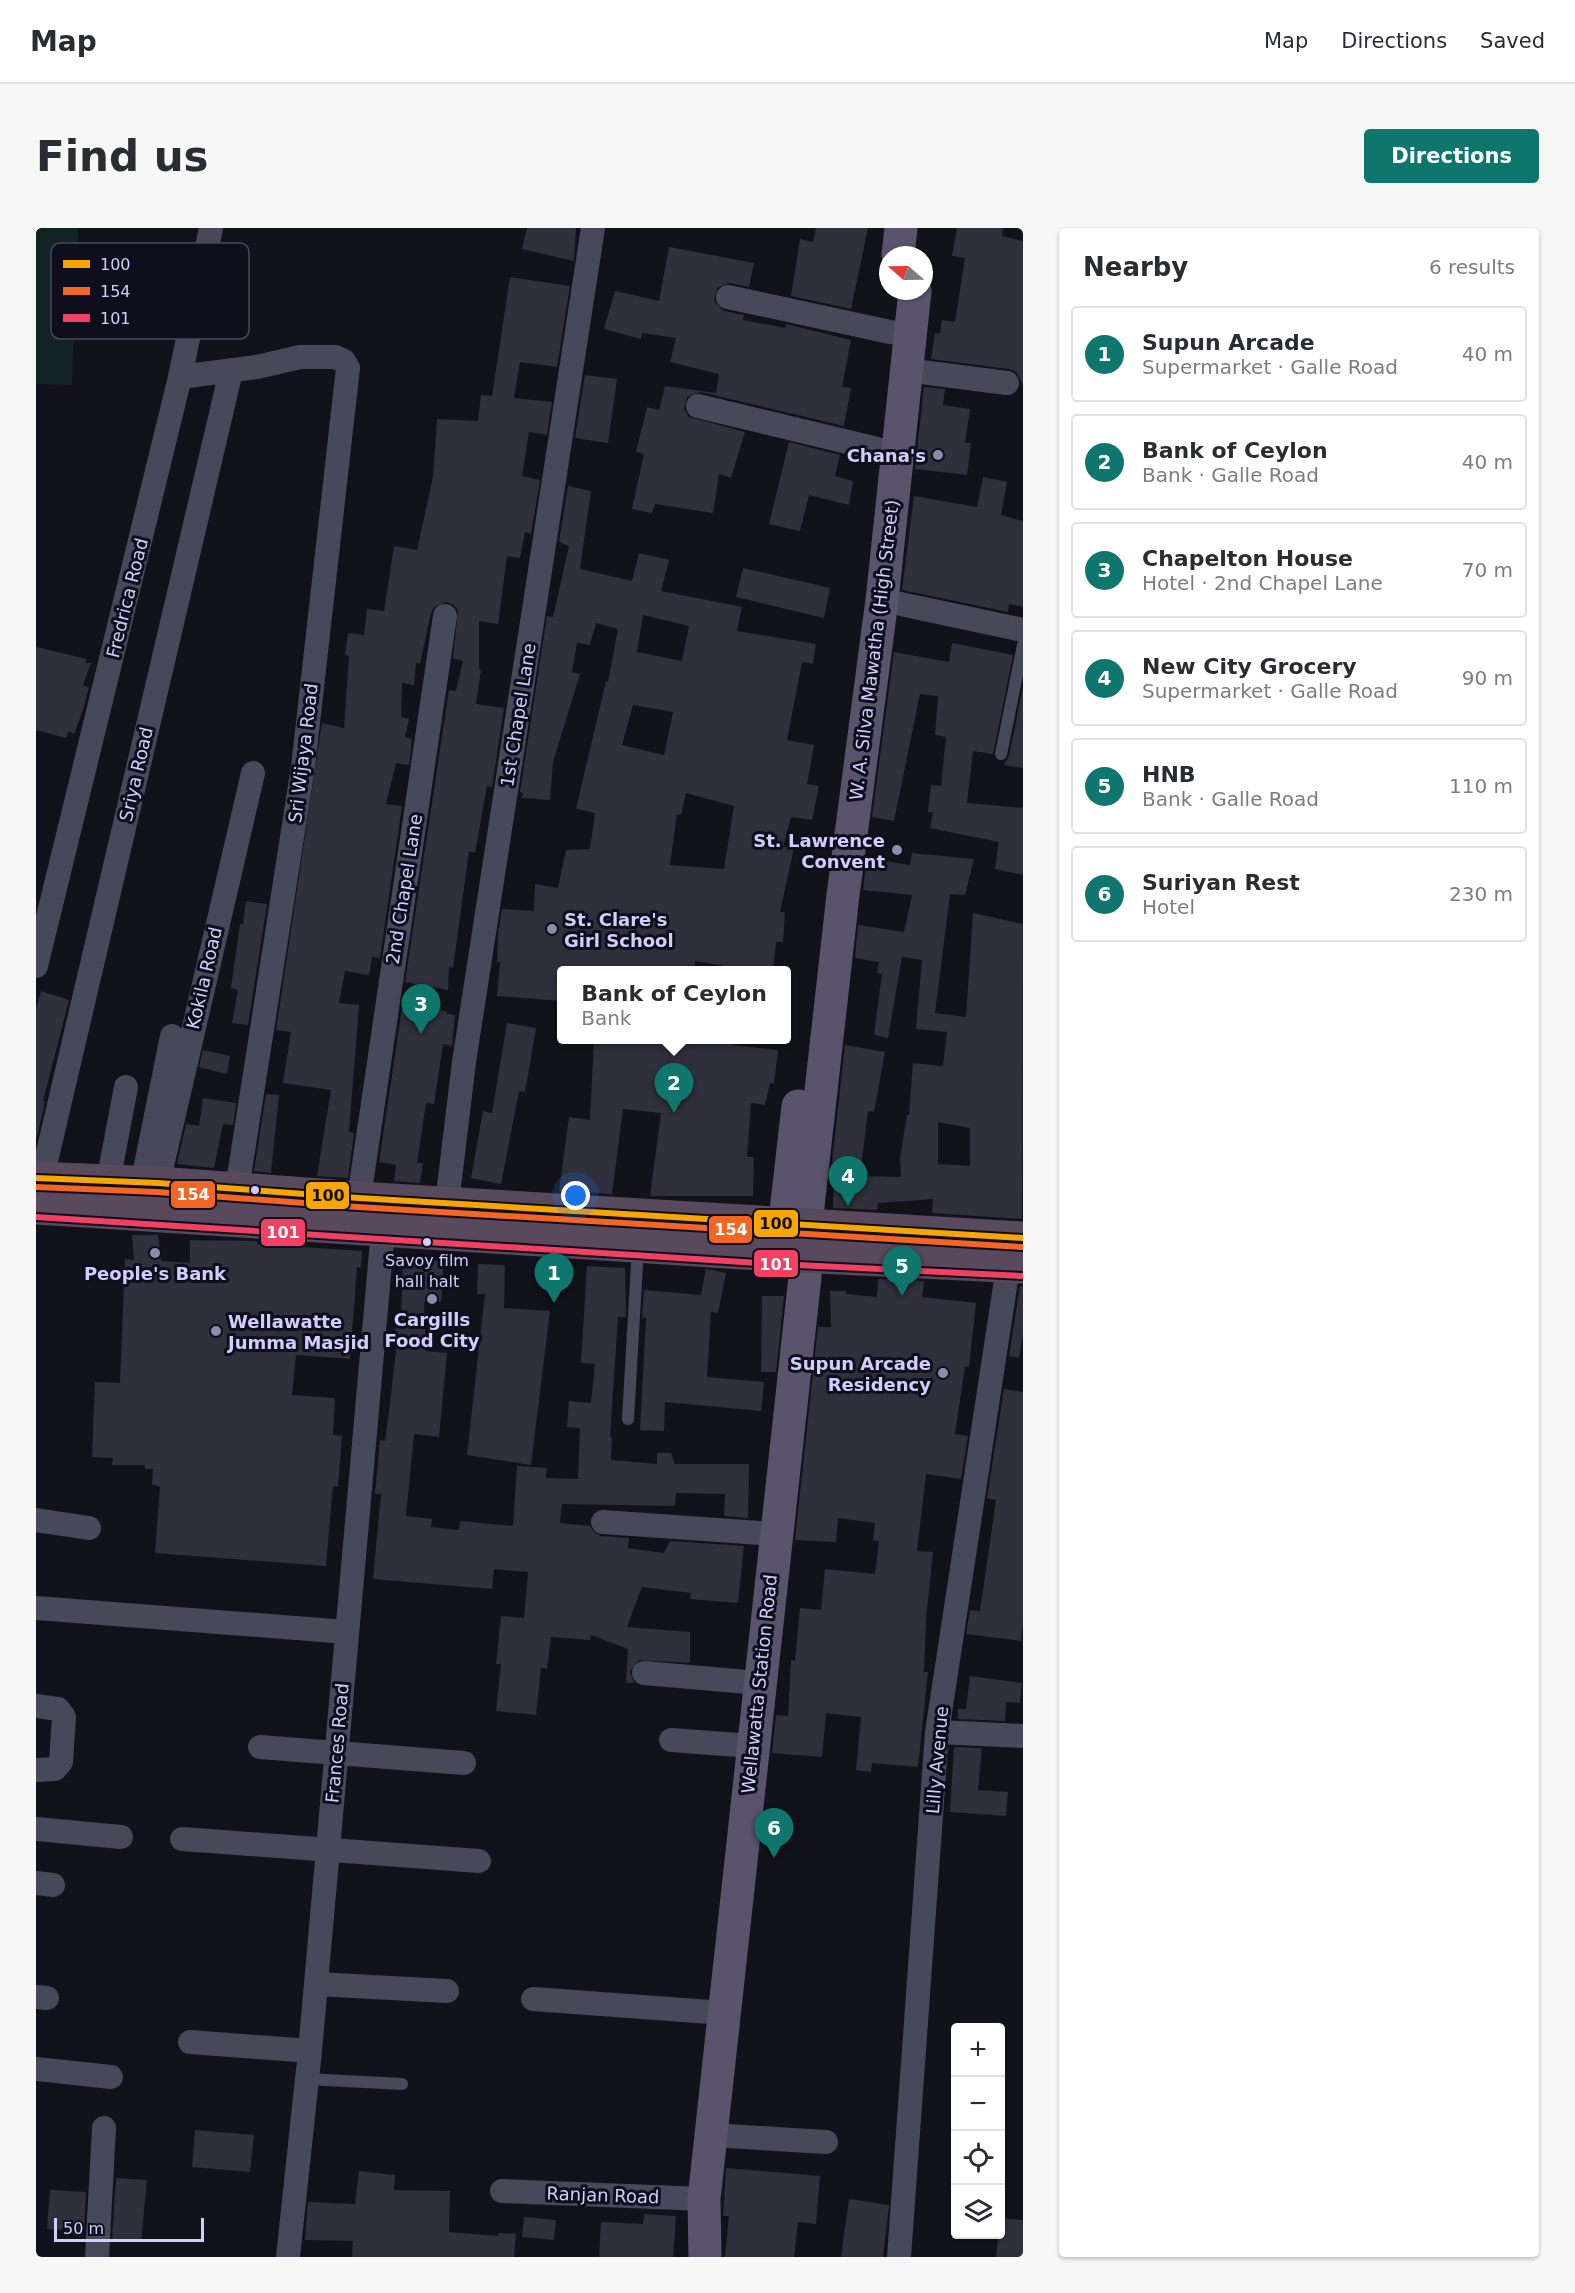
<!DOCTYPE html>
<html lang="en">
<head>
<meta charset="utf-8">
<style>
  :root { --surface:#fff; --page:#f7f7f7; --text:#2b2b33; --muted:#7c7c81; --line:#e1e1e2; --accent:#0f766e }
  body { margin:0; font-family:"DejaVu Sans",sans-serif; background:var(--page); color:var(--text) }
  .controls { position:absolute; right:18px; bottom:18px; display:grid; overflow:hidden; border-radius:6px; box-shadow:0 2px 4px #0004 }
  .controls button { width:54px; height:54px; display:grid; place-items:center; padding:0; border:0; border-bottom:2px solid var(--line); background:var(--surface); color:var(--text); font:30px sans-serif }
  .compass { position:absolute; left:843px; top:18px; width:54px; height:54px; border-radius:50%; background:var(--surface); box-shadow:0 2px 4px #0004; rotate:290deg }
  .scale { position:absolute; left:18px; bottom:15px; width:150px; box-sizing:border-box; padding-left:6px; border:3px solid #d0cefa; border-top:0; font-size:16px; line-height:21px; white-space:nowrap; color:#d0cefa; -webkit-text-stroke:4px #0f0e1d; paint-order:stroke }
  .you { position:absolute; left:540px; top:968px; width:21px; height:21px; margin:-15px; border:4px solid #fff; border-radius:50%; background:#1a73e8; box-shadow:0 0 0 9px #1a73e833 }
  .badge { display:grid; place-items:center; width:39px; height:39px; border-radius:50%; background:var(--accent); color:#fff; font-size:20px; font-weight:700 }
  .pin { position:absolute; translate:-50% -50px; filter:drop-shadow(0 2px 3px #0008) }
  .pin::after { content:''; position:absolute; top:32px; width:21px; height:18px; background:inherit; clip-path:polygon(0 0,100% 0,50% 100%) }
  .popup { position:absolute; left:521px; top:738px; width:234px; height:78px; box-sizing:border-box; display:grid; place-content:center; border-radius:6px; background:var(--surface); filter:drop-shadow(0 2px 4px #0005); font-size:20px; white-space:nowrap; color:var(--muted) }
  .popup b { font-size:22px; color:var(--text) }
  .popup::after { content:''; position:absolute; left:50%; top:100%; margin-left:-12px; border:12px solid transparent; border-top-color:var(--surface) }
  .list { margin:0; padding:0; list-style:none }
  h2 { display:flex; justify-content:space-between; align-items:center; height:78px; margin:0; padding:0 24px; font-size:26px }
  h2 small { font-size:20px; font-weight:400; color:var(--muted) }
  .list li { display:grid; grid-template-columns:39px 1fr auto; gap:18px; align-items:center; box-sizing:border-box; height:96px; margin:0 12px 12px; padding:0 12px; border:2px solid var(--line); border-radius:6px }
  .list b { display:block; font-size:22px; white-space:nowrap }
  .list p { margin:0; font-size:20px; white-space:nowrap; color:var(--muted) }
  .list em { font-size:20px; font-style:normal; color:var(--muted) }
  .icon { flex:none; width:33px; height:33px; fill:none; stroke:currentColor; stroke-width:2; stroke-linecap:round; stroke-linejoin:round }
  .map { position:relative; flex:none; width:987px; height:2029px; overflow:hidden; border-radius:6px }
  header { display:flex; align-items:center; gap:36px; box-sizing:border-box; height:84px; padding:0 30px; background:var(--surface); border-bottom:2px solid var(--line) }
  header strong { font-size:28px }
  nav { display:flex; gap:33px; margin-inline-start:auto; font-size:21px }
  .intro { display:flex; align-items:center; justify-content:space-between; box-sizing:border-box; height:144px; padding:0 36px }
  h1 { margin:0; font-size:42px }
  .button { padding:15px 27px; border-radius:6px; background:var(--accent); color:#fff; font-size:21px; font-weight:700 }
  main { display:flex; gap:36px; padding:0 36px }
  aside { flex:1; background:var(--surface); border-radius:6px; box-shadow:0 2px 4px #0004 }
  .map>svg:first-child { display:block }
</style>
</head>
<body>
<header>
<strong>Map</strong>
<nav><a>Map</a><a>Directions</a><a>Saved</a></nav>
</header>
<div class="intro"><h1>Find us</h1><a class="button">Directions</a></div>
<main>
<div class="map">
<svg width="987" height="2029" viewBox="0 0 987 2029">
  <rect width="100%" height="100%" fill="#12121a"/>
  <!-- green -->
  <path fill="#112323" d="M0 0H42L36 157 0 156Z"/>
  <!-- building -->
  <path fill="#302f3c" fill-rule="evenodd" d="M491 0H540L538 33 486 21Z
    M780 0H832L815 81 755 68 764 11 777 14Z
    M921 0H967L966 8 987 13V157L980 144 973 141 895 131 899 105 904 106 906 92 919 94 929 30 916 28Z
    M633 19 718 35 713 59 694 55 681 60 678 73 688 83 708 87 707 92 749 100 750 96 815 112 806 159 815 160 808 198 665 164 651 169 648 181 653 189 709 204 695 250 683 246 677 285 619 276 616 285 596 281 608 226 600 224 611 179 623 182 629 158 680 165 683 146 634 134 640 110 606 105 605 111 568 101 579 63 623 73Z
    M474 49 534 58 521 139 484 134 478 170 516 174 511 207 493 204 486 248 504 252 495 306 489 304 484 330 471 328 462 396 443 393V441L445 442 440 476 468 480 456 559 451 558 439 625 433 623 417 740 413 739 412 762 369 754 413 462 420 463 427 433 417 430 422 383 418 377 410 374 398 379 395 385 384 436 380 435 378 457 366 455 365 489 373 491 369 509 376 511 373 537 360 535 350 576 366 578 344 730 336 729 333 747 309 743 303 775 323 777 313 904 318 905 312 950 281 948 295 862 247 855 255 804 240 802 286 495 308 500 313 428 309 427 312 405 328 407 331 381 348 383 358 318 381 322 397 249 401 191 442 193 445 167 456 168Z
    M549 147 581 151 572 215 539 210Z
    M888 159 909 161 907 177 934 181 929 215H935L931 247 879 241Z
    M753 214 804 227 799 248 817 253 813 277 773 267 764 303 733 296Z
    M947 249 971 254 965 287 987 293V379L973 376 972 384 866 362 878 268 941 279Z
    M532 258 555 263 544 341 596 353 603 325 633 332 625 363 706 379 701 403 780 416 777 436 766 434 751 512 778 517 771 556 783 558 776 592 755 589 747 619 758 620 744 684H749L747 714H740L737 742H712L659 733 658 742H525V773L461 768 464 734H461L462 706 466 681 498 683 499 656 522 660 530 622 554 621 559 585 540 581 570 453 572 454 582 401 560 395 554 417 541 415 536 444 544 446 517 534 514 572 486 570 487 565 484 564 511 388 517 389 533 318 523 314ZM607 387 653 398 646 433 601 424ZM597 477 637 484 628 527 586 517ZM650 565 698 578 688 641 634 637 641 586 645 587Z
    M707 340 794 360 788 390 700 369Z
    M916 415 977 427 957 526 937 523 931 575 987 580V647L959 641 963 614 894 600 897 584H892L895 557 905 558 910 509 899 507 902 468 884 466 858 593 836 589 858 424 913 434Z
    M0 419 51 431 49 435H55L47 457 53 459 47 482 38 506 33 503 30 510 0 502Z
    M987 459V540L968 537 973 528Z
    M876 625 938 631 929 667 914 666 899 785 930 789 937 685 987 696 986 991 896 985 897 971 842 975 841 982 797 980 798 935H796L809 817 849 824 838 884 832 883 824 948 865 949 864 930 871 887H873L877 835 907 838 911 804 880 801 886 732 866 729 852 810 838 807 846 746 841 745 843 734 819 730 822 697 868 704 876 667 827 662 831 630 874 637ZM902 894 934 900V938L902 936Z
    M210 673 231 676 212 797 196 795 202 762 195 760 204 696H207Z
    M5 763 33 772 7 873 9 874 0 913V781Z
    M366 780 411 783V786L419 787 416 818 407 816 398 876 390 875 381 935H387L384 955 358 953 360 937 343 934Z
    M471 795 500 800 489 864 483 863 465 956 435 950 447 883 456 885Z
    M558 812H696V817L742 822 738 856 734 855 729 877 715 875 711 929H718L717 968H614L625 885 587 881 576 966 523 963 533 889 554 892Z
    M167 822 194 828 191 846 163 839Z
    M230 866 243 867 235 945 218 943Z
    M167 870 200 875 197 897 187 896 178 940 141 936 150 896 163 898Z
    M96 1007H122L125 1033 154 1035V1012L221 1013V1016L326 1023 325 1040 321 1039 314 1131 260 1127 256 1167 299 1170 297 1207 306 1208 302 1259 297 1258 290 1338 119 1325 124 1259 116 1256 117 1241H109V1237H76L77 1230 56 1229 59 1154 84 1155 89 1031 98 1032Z
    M367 1027 408 1029 405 1074H388L390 1123 411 1125 403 1209 378 1206 370 1288 396 1291 395 1299 423 1302 424 1293 477 1298 481 1238 511 1240 510 1250 542 1251 544 1200 531 1199 533 1173 555 1175 559 1136 545 1135 551 1038 589 1040 590 1089H582L574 1209H576L575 1232 621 1236V1225H635L639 1236H713L712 1290 688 1288 689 1266 640 1265 639 1278 526 1276 524 1295 554 1298 559 1305 565 1308 593 1310 592 1320 628 1325 634 1313 708 1318 702 1375 654 1371 655 1365 606 1359 591 1399 654 1404V1435L603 1432 594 1443 598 1455H590L592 1421 555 1407 554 1412 515 1409 511 1441 505 1440 500 1487 460 1483 465 1436H460L465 1388 488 1390 492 1344 458 1341 456 1361 337 1351 345 1266H339L344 1212 349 1213 354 1176 360 1122 359 1089H365Z
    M442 1036 469 1037 468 1080 514 1083 495 1237 431 1227 449 1066H441Z
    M670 1041 690 1045 682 1085 675 1084 671 1149 728 1154 725 1183 629 1174 628 1203 604 1202 610 1090H606L608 1062 665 1067Z
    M842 1051 888 1053 886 1069 940 1075 933 1139 929 1138 919 1206 932 1208 925 1251 890 1246 881 1323 897 1324 890 1391 888 1444H892L882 1539 836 1535 835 1544 820 1542 825 1489 790 1485 786 1529 736 1525 740 1487 752 1488 755 1432 759 1433 764 1380 785 1382 789 1341 839 1346 843 1313 837 1312 839 1295 802 1290 800 1314 759 1312 782 1099H795L794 1063H810V1066L841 1069Z
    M984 1058H987V1106L983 1130 973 1128Z
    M726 1068H748L740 1144H725Z
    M968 1161 987 1164V1394L985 1413 930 1406 934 1382 944 1383 960 1272 951 1270Z
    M934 1448 986 1455 984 1475 970 1474 969 1493 922 1491V1481H930Z
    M918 1519 946 1520 942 1562 972 1564 970 1588 914 1584Z
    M159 1902 218 1907 214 1944 156 1939Z
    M690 1940 784 1948 780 1996 762 1994 758 2029H689L693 1988H687Z
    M323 1943 359 1947 358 1962 414 1963 413 2004 462 2008 463 2005 480 2006 478 2029H316L317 2013 269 2012 272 1974 319 1976Z
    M80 1950 111 1952 105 2014 76 2012Z
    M14 1962 50 1964 48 2003 11 2001Z
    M813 1971 853 1977 847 2029H805Z
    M608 1986 640 1988 637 2029H563L565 1994 607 1996Z
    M488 1989 520 1992 518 2012 486 2009Z
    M964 1990 987 1992V2029H960Z"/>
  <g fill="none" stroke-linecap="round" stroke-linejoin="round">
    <!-- lane -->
    <path stroke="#47485a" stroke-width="12" d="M965 526 987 417
      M592 1191 602 1019
      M271 1851 366 1856"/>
    <!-- street -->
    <path stroke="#47485a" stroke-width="24" d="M692 69 854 104 874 106
      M870 142 971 155
      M144 149 221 139 264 129H299L308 133 312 140 267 539 201 961
      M662 178 841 221
      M846 372 987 402
      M0 738 144 149 175 0
      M109 942 136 808
      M6 950 195 143
      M72 954 90 859
      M122 955 217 545
      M323 970 409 388
      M411 975 428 834 557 0
      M0 1292 53 1300
      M567 1294 740 1306
      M0 1380 311 1404
      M608 1445 723 1455
      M0 1478 22 1481 28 1489 25 1534 19 1541 0 1542
      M901 1504 987 1508
      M635 1512 716 1518
      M224 1519 428 1535
      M0 1601 85 1609
      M146 1611 443 1633
      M0 1655 17 1657
      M280 1756 411 1763
      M0 1769 11 1770
      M497 1771 688 1785
      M154 1814 274 1823
      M0 1841 75 1849
      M675 1907 790 1914
      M466 1963 668 1971
      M61 2029 68 1900
      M252 2029 274 1823 347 1002
      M863 2029 901 1504 972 1039"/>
    <!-- primary -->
    <path stroke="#59536b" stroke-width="33" d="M862 27 865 0
      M746 1018 762 878
      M669 2029 668 1971 769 1049 770 996 807 667 846 372 879 63"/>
    <!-- highway -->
    <path stroke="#58495d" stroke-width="33" d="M0 950 122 955 323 970 987 1010
      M0 980 723 1026 987 1039"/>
    <!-- bus-1 casing -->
    <g stroke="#0f0e1d" stroke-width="10">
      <path id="bus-1" d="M0 950 122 955 323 970 987 1010"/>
    </g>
    <!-- bus-2 casing -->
    <g stroke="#0f0e1d" stroke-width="10">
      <path id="bus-2" d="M0 959 121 964 322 979 986 1019"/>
    </g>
    <!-- bus-3 casing -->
    <g stroke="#0f0e1d" stroke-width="10">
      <path id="bus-3" d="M0 989 722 1035 987 1048"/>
    </g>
    <!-- bus-1 -->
    <use href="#bus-1" stroke="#f7a600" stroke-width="6"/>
    <!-- bus-2 -->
    <use href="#bus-2" stroke="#f26522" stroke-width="6"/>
    <!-- bus-3 -->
    <use href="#bus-3" stroke="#f24062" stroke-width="6"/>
  </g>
  <!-- markers -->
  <g fill="#8e8cac" stroke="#0f0e1d" stroke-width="2">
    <circle cx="902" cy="227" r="6"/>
    <circle cx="861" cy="622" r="6"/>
    <circle cx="516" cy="701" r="6"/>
    <circle cx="119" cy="1025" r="6"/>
    <circle cx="396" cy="1071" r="6"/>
    <circle cx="180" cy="1103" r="6"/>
    <circle cx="907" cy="1145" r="6"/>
  </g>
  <g fill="#d0cefa" stroke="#0f0e1d" stroke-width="2">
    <circle cx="219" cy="962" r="5"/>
    <circle cx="391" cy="1014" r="5"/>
  </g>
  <g text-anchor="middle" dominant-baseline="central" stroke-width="6" stroke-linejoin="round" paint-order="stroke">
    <!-- bus labels -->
    <g font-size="16" fill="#d0cefa" stroke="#0f0e1d">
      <text x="391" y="1032">Savoy film<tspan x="391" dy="21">hall halt</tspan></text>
    </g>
    <!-- poi labels -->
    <g font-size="18" font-weight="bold" fill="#d0cefa" stroke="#0f0e1d" text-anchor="end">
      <text x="890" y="227">Chana's</text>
      <text x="849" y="612">St. Lawrence<tspan x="849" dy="21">Convent</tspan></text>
      <text x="528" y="691" text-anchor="start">St. Clare's<tspan x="528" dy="21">Girl School</tspan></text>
      <text x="119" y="1045" text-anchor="middle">People's Bank</text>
      <text x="396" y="1091" text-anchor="middle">Cargills<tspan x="396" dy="21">Food City</tspan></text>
      <text x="192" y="1093" text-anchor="start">Wellawatte<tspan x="192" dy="21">Jumma Masjid</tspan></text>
      <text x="895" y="1135">Supun Arcade<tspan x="895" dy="21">Residency</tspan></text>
    </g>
    <!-- street labels -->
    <g font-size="18" fill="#d0cefa" stroke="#0f0e1d">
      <text transform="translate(91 370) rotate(-76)">Fredrica Road</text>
      <text transform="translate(838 422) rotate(-83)">W. A. Silva Mawatha (High Street)</text>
      <text transform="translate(482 487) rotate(-81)">1st Chapel Lane</text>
      <text transform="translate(267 525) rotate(-83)">Sri Wijaya Road</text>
      <text transform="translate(100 546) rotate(-77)">Sriya Road</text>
      <text transform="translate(368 661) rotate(-81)">2nd Chapel Lane</text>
      <text transform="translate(168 750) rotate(-77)">Kokila Road</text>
      <text transform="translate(723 1456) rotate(-84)">Wellawatta Station Road</text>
      <text transform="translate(301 1515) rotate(-85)">Frances Road</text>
      <text transform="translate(901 1532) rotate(-85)">Lilly Avenue</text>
      <text transform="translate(567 1967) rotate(2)">Ranjan Road</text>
    </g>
  </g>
  <!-- legend -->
  <rect x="15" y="15" width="198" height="96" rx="9" fill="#0f0e1d" stroke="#49485f" stroke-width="1.5"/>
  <rect x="27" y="32" width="27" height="8" fill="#f7a600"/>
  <rect x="27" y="59" width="27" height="8" fill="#f26522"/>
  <rect x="27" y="86" width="27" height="8" fill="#f24062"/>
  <g font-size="16" fill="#d0cefa">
    <text x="64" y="42">100</text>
    <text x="64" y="69">154</text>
    <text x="64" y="96">101</text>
  </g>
  <g stroke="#0f0e1d" stroke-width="2">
    <rect x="134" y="952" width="46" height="29" rx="6" fill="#f26522"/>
    <rect x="269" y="953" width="45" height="29" rx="6" fill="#f7a600"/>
    <rect x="717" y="981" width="46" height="29" rx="6" fill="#f7a600"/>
    <rect x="672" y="987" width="45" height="29" rx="6" fill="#f26522"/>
    <rect x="224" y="990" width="46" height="29" rx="6" fill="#f24062"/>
    <rect x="717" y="1021" width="46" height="29" rx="6" fill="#f24062"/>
  </g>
  <g font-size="16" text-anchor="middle" font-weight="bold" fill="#fff">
    <text x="157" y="972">154</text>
    <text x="695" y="1007">154</text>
    <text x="247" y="1010">101</text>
    <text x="740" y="1042">101</text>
  </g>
  <g font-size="16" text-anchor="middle" font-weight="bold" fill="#111">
    <text x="292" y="973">100</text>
    <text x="740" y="1001">100</text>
  </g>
</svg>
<div class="controls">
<button>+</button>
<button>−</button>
<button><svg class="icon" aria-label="locate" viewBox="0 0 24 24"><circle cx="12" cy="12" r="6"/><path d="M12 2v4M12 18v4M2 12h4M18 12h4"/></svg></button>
<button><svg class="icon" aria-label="layers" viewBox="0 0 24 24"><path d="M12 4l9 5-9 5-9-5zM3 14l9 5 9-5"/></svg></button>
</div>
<svg class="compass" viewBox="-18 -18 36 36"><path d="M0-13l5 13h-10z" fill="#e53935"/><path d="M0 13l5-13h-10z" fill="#7c7c81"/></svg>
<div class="scale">50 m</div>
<div class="you"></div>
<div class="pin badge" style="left:518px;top:1075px">1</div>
<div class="pin badge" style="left:638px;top:885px">2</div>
<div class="popup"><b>Bank of Ceylon</b>Bank</div>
<div class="pin badge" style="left:385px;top:806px">3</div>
<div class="pin badge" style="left:812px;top:978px">4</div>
<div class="pin badge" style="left:866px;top:1068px">5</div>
<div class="pin badge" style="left:738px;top:1630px">6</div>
</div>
<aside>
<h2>Nearby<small>6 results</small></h2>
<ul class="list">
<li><span class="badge">1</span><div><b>Supun Arcade</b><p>Supermarket · Galle Road</p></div><em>40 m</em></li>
<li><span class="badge">2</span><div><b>Bank of Ceylon</b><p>Bank · Galle Road</p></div><em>40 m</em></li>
<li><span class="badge">3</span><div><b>Chapelton House</b><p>Hotel · 2nd Chapel Lane</p></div><em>70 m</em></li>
<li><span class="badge">4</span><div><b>New City Grocery</b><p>Supermarket · Galle Road</p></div><em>90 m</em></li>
<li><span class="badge">5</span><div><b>HNB</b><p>Bank · Galle Road</p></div><em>110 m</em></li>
<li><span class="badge">6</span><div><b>Suriyan Rest</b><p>Hotel</p></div><em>230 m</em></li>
</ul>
</aside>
</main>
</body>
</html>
